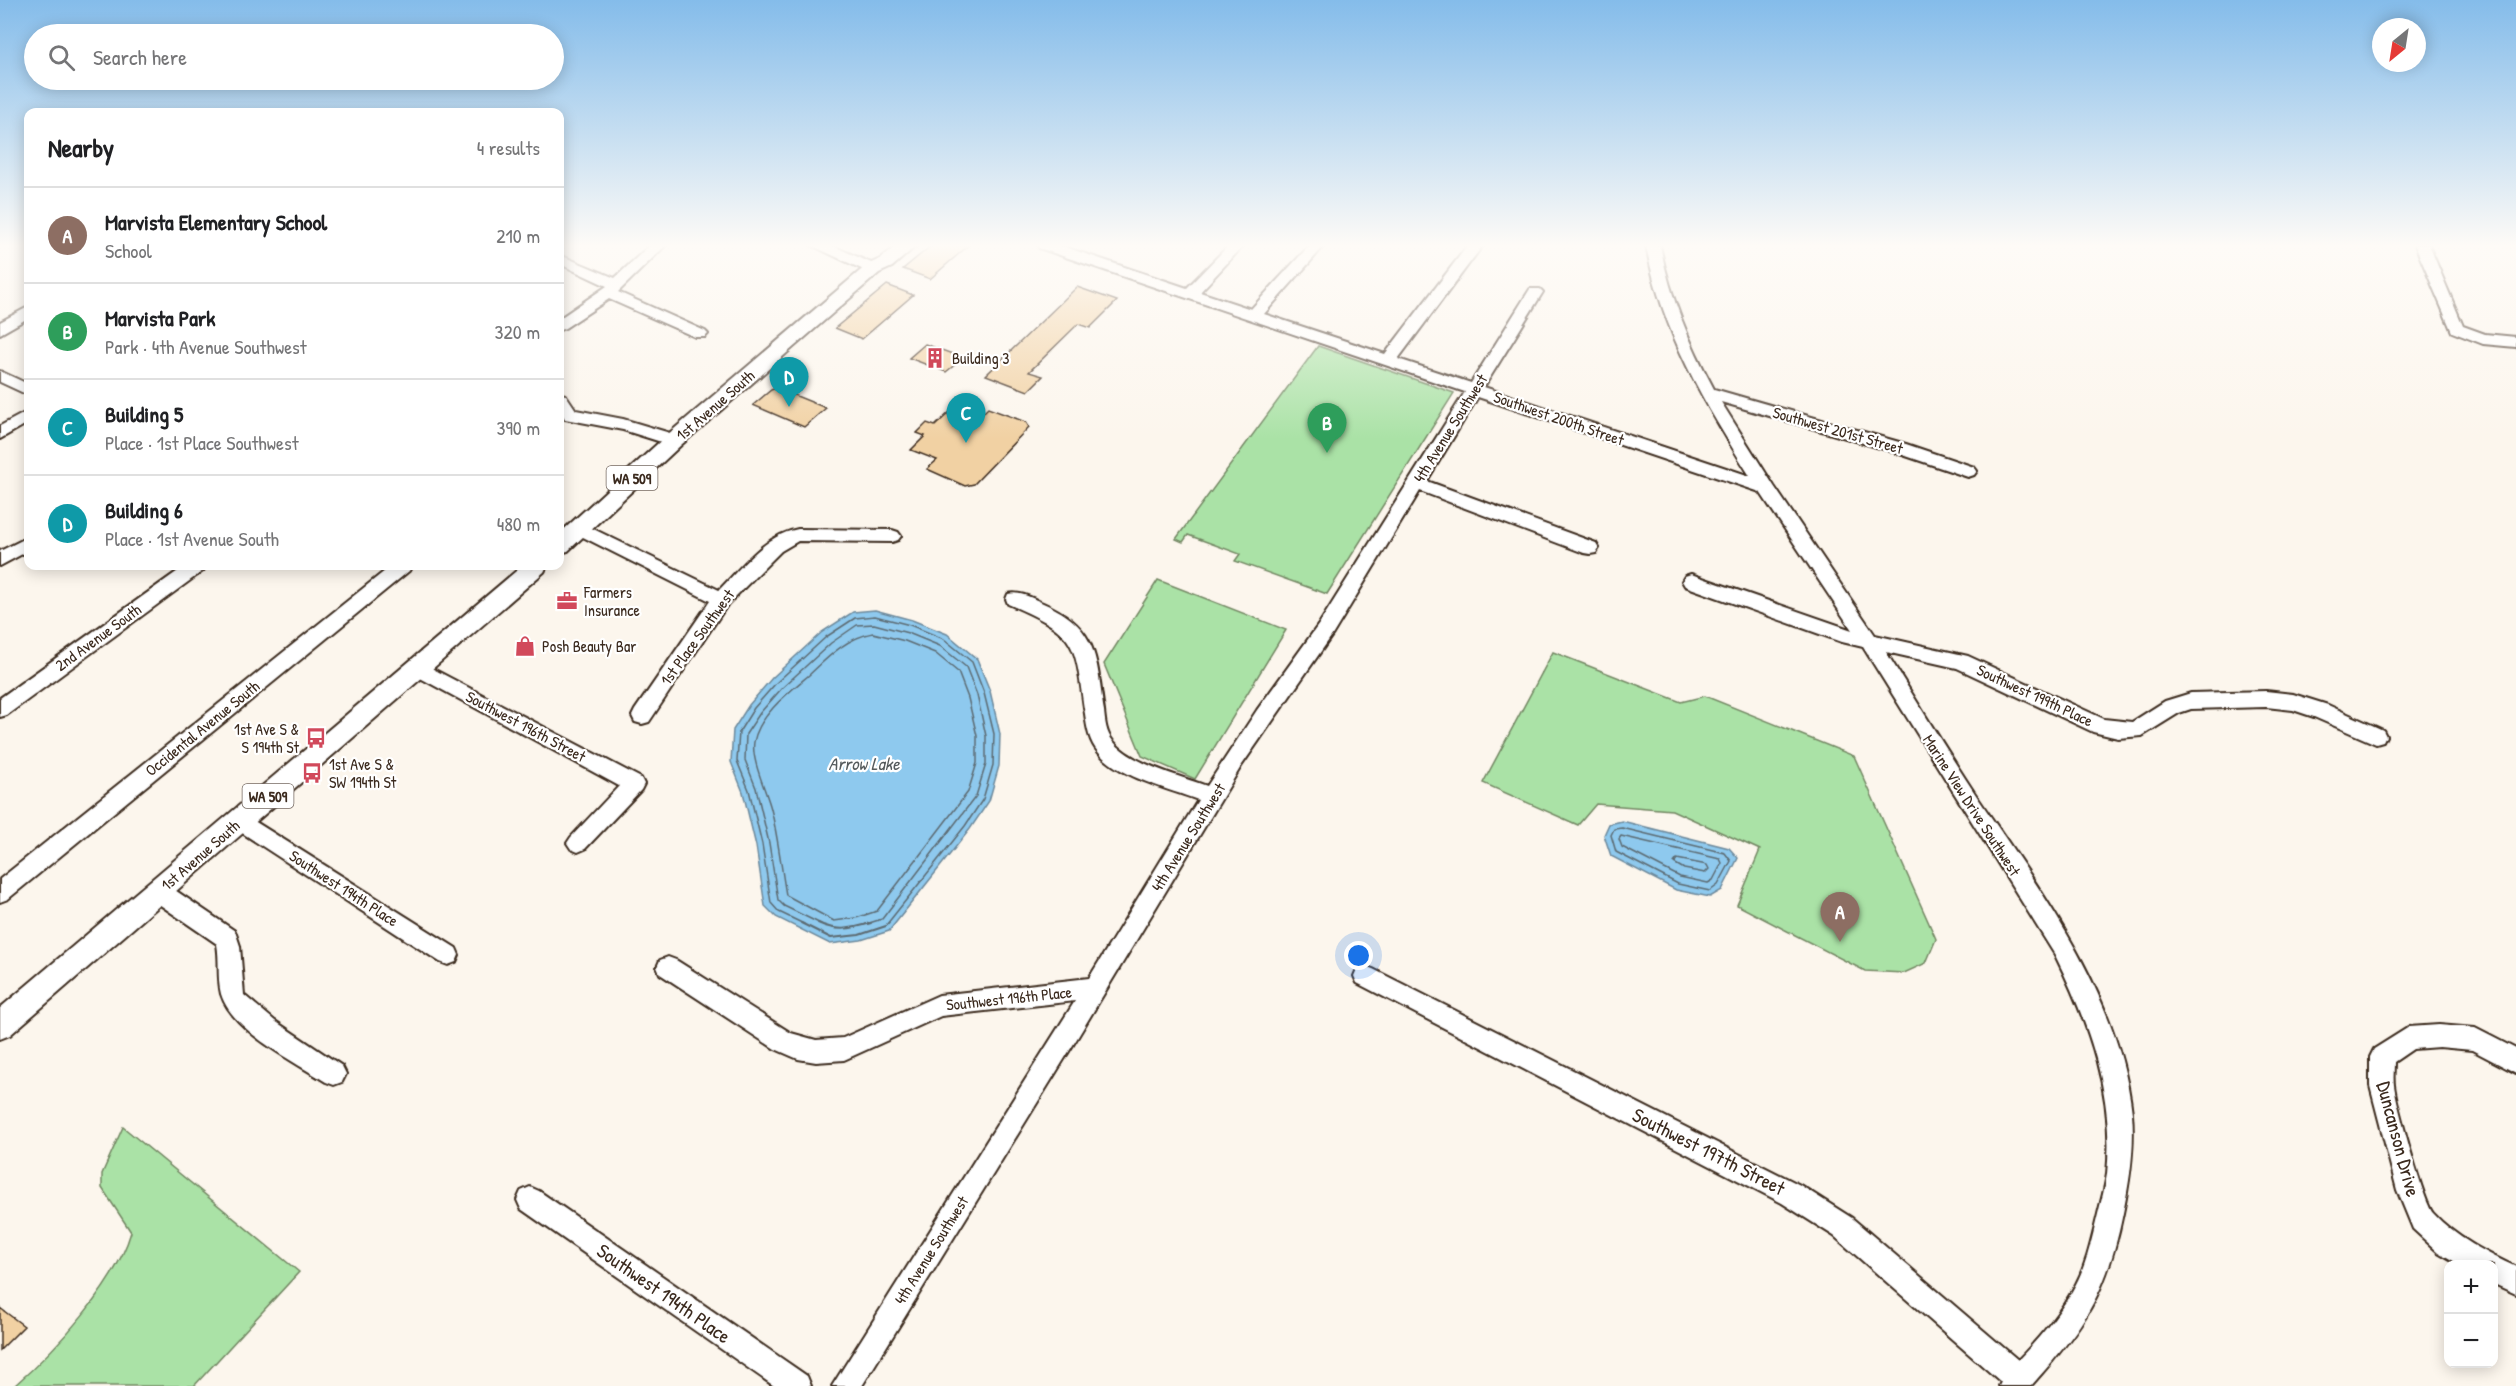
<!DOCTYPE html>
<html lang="en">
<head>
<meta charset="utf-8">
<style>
  :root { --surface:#fff; --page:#f2f2f2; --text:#202124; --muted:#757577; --line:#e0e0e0; --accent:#d1495b }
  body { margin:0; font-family:"Patrick Hand",sans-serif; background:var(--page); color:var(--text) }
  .controls { position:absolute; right:18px; bottom:18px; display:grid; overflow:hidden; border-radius:12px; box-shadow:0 3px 15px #0003 }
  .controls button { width:54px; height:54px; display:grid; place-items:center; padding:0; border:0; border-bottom:2px solid var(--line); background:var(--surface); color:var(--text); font:30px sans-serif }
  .compass { position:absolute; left:2372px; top:18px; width:54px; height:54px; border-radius:50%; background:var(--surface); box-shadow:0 3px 15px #0003; rotate:210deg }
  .you { position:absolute; left:1359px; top:956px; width:21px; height:21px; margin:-15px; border:4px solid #fff; border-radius:50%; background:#1a73e8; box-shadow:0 0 0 9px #1a73e833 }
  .badge { display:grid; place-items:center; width:39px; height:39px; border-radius:50%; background:var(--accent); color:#fff; font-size:20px; font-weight:700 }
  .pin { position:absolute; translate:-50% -50px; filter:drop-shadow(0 2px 3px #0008) }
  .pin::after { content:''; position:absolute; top:32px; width:21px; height:18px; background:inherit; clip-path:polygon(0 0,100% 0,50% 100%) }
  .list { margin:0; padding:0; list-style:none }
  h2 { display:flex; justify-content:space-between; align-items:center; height:78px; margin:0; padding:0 24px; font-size:26px }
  h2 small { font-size:20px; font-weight:400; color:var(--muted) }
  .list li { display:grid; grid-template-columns:39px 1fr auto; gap:18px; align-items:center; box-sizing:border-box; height:96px; padding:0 24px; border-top:2px solid var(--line) }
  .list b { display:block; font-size:22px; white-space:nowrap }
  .list p { margin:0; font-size:20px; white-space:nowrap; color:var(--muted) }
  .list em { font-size:20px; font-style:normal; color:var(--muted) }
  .icon { flex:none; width:33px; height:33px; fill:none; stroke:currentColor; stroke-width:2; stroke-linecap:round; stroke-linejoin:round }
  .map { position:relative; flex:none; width:2516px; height:1386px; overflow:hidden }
  .search { position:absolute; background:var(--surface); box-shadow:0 3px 15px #0003; left:24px; top:24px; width:540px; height:66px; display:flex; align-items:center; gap:15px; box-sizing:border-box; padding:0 21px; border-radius:33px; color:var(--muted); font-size:22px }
  .panel { position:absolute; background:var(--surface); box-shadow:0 3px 15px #0003; left:24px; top:108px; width:540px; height:462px; border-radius:12px }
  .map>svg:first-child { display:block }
</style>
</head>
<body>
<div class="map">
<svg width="2516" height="1386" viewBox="0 0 2516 1386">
  <rect width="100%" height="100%" fill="#fcf6ed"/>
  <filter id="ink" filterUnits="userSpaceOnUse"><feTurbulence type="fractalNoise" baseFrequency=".0167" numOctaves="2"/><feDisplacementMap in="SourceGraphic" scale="12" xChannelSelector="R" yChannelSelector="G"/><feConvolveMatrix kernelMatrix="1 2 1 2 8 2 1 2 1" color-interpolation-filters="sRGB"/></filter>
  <g filter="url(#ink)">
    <!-- green -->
    <path fill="#aae2a6" stroke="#728662" stroke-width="1.5" d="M1318 346 1454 393 1327 594 1235 561 1240 554 1188 535 1183 542 1176 539Z
      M1158 580 1286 630 1195 779 1142 756 1104 664Z
      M1553 652 1681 702 1705 696 1854 756 1936 939 1926 963 1904 973 1865 971 1737 905 1760 850 1672 810 1596 804 1578 825 1483 783Z
      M123 1127 299 1272 194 1386H14C55 1350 116 1285 131 1232L102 1188V1174Z"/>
    <!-- water -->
    <path fill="#8ec9ee" stroke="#6d899b" stroke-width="1.5" d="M875 610 912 620 947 634 977 659 990 691 1000 734 999 766 989 801 970 829 889 931 861 940 830 944 776 917 765 906 756 846 743 792 731 762 733 730 749 705 772 678 822 632 853 612Z
      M1622 821 1729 848 1738 858 1722 890 1710 897 1676 890 1611 856 1604 835 1609 824Z"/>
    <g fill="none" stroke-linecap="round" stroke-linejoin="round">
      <!-- shore-far1 -->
      <path stroke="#5c6a71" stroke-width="1.5" d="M873 633 905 641 935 653 958 672 968 698 977 736V763L968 792 877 911 856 918 834 921 786 895C781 866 778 837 771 809 766 790 751 760 754 742 759 715 789 692 809 675 828 657 846 638 873 633Z
        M1622 828 1725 853 1731 861 1718 885 1710 891 1678 884 1616 852 1611 835 1614 829Z
        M1621 836 1720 859 1722 863 1713 880 1708 883 1680 877 1622 847 1619 839Z
        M1677 859 1707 865 1709 869 1705 873 1684 869 1674 863Z
        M804 924 779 912 771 903 762 844 749 790 737 761 739 732 754 708 776 683 826 637 855 618 875 616 910 625 944 639 972 662 984 693 994 734 993 765 983 799 965 826 887 924
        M821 924 784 906 778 900 769 843 756 788 745 760 746 734 760 713 782 688 831 643 857 625 874 624 908 633 940 646 966 667 977 695 986 736V764L976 796 882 919 866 924"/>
      <!-- shore -->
      <path stroke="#5c6a71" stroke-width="2" d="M801 923 831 938 859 935 886 926 889 923
        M818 923C837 932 851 929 871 923"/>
    </g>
    <!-- building -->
    <path fill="#f1d1a3" stroke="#3b2a1e" stroke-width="1.5" d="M932 245H969L930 279 903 269Z
      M887 285 913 295 862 339 835 328Z
      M1077 287 1117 301 1090 328 1078 324 1029 372 1043 376 1028 391 986 375Z
      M925 344 961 357 962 359 946 372 909 358Z
      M781 386 789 390V393L826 408 804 427 753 405 771 390Z
      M968 406 984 412 988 408 1026 422 1029 427 974 484 965 486 927 469 937 460 911 450 925 436 917 433 927 423 935 426 953 409Z
      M0 1308 24 1326 0 1350Z"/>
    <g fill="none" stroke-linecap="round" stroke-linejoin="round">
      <!-- minor casing -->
      <g stroke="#3b2a1e" stroke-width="4">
        <path id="minor" d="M650 245H666L618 292 705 331 708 334 705 337H695L609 299 565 328 560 330V318L607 286 560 264V255L615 278Z
          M811 245H831L878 266 880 269 878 272H868Z
          M1037 245H1059L1187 288 1229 245H1244L1200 292 1251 309 1310 245H1325L1264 314 1385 354 1468 245H1483L1398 359 1471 383 1530 289H1540L1543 292 1484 387 1750 476C1704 403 1662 332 1646 245H1660C1670 297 1689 342 1714 389L1906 444 1974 467 1977 471 1974 475 1968 477 1894 452 1721 402 1774 486 1875 635 1968 656 2104 719 2132 722 2165 701 2191 693 2266 691 2293 694 2328 705 2383 730 2386 736 2383 742 2376 744 2314 717 2293 710 2266 707 2191 709 2179 713 2142 736 2118 738 2093 732 1957 668 1886 652C1917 701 1946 750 1978 798 2043 894 2119 995 2132 1113 2135 1147 2130 1180 2123 1213 2107 1292 2085 1326 2031 1386H1999L2001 1382 1834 1236 1782 1203 1357 983 1354 976 1357 969 1365 966 1373 969 1800 1185 1852 1218 2018 1360C2040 1337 2061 1313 2076 1284 2087 1263 2092 1238 2098 1214 2101 1201 2105 1188 2107 1174 2115 1096 2089 1024 2055 955L1863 647 1842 642 1685 586 1682 581 1685 576 1691 574 1852 630 1760 492 1478 397 1427 481 1596 543 1599 548 1596 553 1590 554 1584 553 1420 491 1333 634 1242 765 1073 1045 862 1386H832L1075 1001 941 1016 844 1060 816 1062 798 1059 775 1049 660 974 657 967 660 960 668 957 676 960 791 1033 816 1040 843 1038 939 995 1089 978 1198 800C1169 789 1119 777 1099 753 1089 742 1087 728 1085 714 1074 641 1080 635 1008 604L1006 599 1008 594C1020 591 1032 598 1043 603 1098 627 1096 657 1104 711 1105 721 1106 733 1113 741 1131 764 1180 776 1207 786L1257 710 1319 624 1465 392 1039 248Z
          M2415 245H2429L2463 326 2485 334 2516 337V347L2483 344 2452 332Z
          M28 307V318L0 334V322Z
          M0 371 28 384V395L0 382Z
          M560 394 566 395 576 410 623 419 680 436 682 440 680 444 674 446 623 430 565 419 560 410Z
          M28 411V423L0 439V426Z
          M579 522 719 590C742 567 765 535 798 529L892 530 898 532 901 536 898 540 892 542 798 541 781 551 728 604 649 722 642 724 635 722 632 716 635 710 710 601 573 532 570 528 573 524Z
          M28 537V551L0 566V551Z
          M185 566H206L203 571 7 715 0 717V698Z
          M391 566H412L409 571 8 899 0 902V879Z
          M418 661 641 778 644 784 641 790 585 849 578 852 571 849 567 843 571 837 619 786 411 673 408 668 411 663Z
          M240 812 456 948 459 955 456 962 448 965 440 962 233 827 230 821 233 815Z
          M158 881 166 884 235 931 240 946 244 995 275 1021 342 1066 346 1074 342 1082 334 1085 326 1082C295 1062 232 1031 221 994 217 978 220 960 217 944L150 898 147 891 150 884Z
          M2439 1025 2475 1028 2516 1049V1073L2472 1050 2439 1047 2413 1049 2394 1062C2394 1070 2393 1078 2394 1085 2396 1103 2424 1203 2433 1213 2456 1238 2487 1253 2516 1267V1294L2494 1284V1264H2459L2438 1252 2413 1229 2397 1190 2370 1086V1057L2374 1049 2409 1027Z
          M530 1187 539 1191 807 1376 811 1386H774L521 1209 517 1200 521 1191Z"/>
      </g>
      <!-- major casing -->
      <g stroke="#3b2a1e" stroke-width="4">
        <path id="major" d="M897 245H917L892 267 879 273 681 445 568 551 560 553V533L667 435 867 265 880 259Z
          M522 566H547L544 572 10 1035 0 1039V1008Z"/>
      </g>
      <!-- minor -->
      <use href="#minor" fill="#fff" fill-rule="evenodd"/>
      <!-- major -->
      <use href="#major" fill="#fff" fill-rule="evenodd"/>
    </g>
  </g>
  <!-- sky -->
  <linearGradient id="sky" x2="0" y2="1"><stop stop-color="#84bcea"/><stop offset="0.56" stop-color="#fefbf7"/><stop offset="1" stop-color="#fefbf7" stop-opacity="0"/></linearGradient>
  <rect width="2516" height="439" fill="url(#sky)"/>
  <!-- icons -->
  <defs>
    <g id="building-bare" transform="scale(1.62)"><path d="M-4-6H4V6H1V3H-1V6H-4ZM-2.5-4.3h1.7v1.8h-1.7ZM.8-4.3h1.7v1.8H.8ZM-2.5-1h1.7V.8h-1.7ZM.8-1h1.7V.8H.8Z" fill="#d1495b" stroke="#fff" stroke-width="2.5" paint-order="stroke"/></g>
    <g id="office-bare" transform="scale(1.62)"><path d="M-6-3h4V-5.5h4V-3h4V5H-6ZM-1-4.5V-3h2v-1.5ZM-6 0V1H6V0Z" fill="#d1495b" stroke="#fff" stroke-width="2.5" paint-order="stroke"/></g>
    <g id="shop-bare" transform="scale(1.62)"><path d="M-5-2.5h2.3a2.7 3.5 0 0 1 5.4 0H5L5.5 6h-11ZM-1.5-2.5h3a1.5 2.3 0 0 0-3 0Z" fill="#d1495b" stroke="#fff" stroke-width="2.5" paint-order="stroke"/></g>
    <g id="bus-bare" transform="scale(1.62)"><path d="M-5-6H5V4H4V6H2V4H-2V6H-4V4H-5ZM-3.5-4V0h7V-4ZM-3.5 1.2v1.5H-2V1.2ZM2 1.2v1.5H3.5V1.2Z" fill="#d1495b" stroke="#fff" stroke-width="2.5" paint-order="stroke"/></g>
  </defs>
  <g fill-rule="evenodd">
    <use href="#building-bare" x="935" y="358"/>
    <use href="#office-bare" x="567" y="601"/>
    <use href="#shop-bare" x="525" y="646"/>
    <use href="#bus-bare" x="316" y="738"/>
    <use href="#bus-bare" x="312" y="773"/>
  </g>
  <g text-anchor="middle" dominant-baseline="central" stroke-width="4.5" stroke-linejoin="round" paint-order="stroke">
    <!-- shield labels -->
    <g fill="#fff" stroke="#766a62" stroke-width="1.5">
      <rect x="606.5" y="466" width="51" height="24" rx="4.5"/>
      <rect x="242.5" y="784" width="51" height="24" rx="4.5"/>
    </g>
    <g font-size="15" font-weight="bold" fill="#3b2a1e">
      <text x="632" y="478">WA 509</text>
      <text x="268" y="796">WA 509</text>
    </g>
    <!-- poi labels -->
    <g font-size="16" fill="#3b2a1e" stroke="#fff" text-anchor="start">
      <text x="952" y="358">Building 3</text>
      <text x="584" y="592">Farmers<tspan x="584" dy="18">Insurance</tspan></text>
      <text x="542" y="646">Posh Beauty Bar</text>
      <text x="299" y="729" text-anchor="end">1st Ave S &amp;<tspan x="299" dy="18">S 194th St</tspan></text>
      <text x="329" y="764">1st Ave S &amp;<tspan x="329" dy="18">SW 194th St</tspan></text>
    </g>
    <!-- street labels -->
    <g font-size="16" fill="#3b2a1e" stroke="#fff">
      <text transform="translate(715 405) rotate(-41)">1st Avenue South</text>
      <text transform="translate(1559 418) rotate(19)">Southwest 200th Street</text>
      <text transform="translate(1450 428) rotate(-58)">4th Avenue Southwest</text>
      <text transform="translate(1838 430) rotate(16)">Southwest 201st Street</text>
      <text transform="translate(98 637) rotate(-36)">2nd Avenue South</text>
      <text transform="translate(697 637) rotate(-54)">1st Place Southwest</text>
      <text transform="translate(2035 695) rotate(25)">Southwest 199th Place</text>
      <text transform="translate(526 726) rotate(28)">Southwest 196th Street</text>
      <text transform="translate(202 728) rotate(-39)">Occidental Avenue South</text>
      <text transform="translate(1972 805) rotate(57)">Marine View Drive Southwest</text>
      <text transform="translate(1188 837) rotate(-58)">4th Avenue Southwest</text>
      <text transform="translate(200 855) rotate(-41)">1st Avenue South</text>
      <text transform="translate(344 888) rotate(33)">Southwest 194th Place</text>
      <text transform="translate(1009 998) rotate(-6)">Southwest 196th Place</text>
      <text transform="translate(931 1250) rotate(-58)">4th Avenue Southwest</text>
    </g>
    <!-- water labels -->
    <g font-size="18" font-style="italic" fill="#545a5c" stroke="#fff">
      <text x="864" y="763">Arrow Lake</text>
    </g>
    <!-- near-street labels -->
    <g font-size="20" fill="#3b2a1e" stroke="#fff">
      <text transform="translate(2399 1139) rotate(75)">Duncanson Drive</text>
      <text transform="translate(1709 1151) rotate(27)">Southwest 197th Street</text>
      <text transform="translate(664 1293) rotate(35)">Southwest 194th Place</text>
    </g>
  </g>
</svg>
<div class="controls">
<button>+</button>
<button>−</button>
</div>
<svg class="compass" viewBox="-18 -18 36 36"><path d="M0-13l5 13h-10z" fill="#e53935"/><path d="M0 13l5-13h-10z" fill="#757577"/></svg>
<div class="you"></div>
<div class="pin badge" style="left:1840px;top:942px;background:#8d6e63">A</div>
<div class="pin badge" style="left:1327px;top:453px;background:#2e9e5b">B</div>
<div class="pin badge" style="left:966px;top:443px;background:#0f9aa8">C</div>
<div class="pin badge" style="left:789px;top:407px;background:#0f9aa8">D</div>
<div class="search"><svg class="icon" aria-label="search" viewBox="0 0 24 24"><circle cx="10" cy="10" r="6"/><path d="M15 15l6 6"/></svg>Search here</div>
<section class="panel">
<h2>Nearby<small>4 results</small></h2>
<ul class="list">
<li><span class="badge" style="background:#8d6e63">A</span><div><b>Marvista Elementary School</b><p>School</p></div><em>210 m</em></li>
<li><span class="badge" style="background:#2e9e5b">B</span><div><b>Marvista Park</b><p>Park · 4th Avenue Southwest</p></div><em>320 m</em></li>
<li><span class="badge" style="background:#0f9aa8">C</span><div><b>Building 5</b><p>Place · 1st Place Southwest</p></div><em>390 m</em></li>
<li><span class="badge" style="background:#0f9aa8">D</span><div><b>Building 6</b><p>Place · 1st Avenue South</p></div><em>480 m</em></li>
</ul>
</section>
</div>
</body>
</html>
